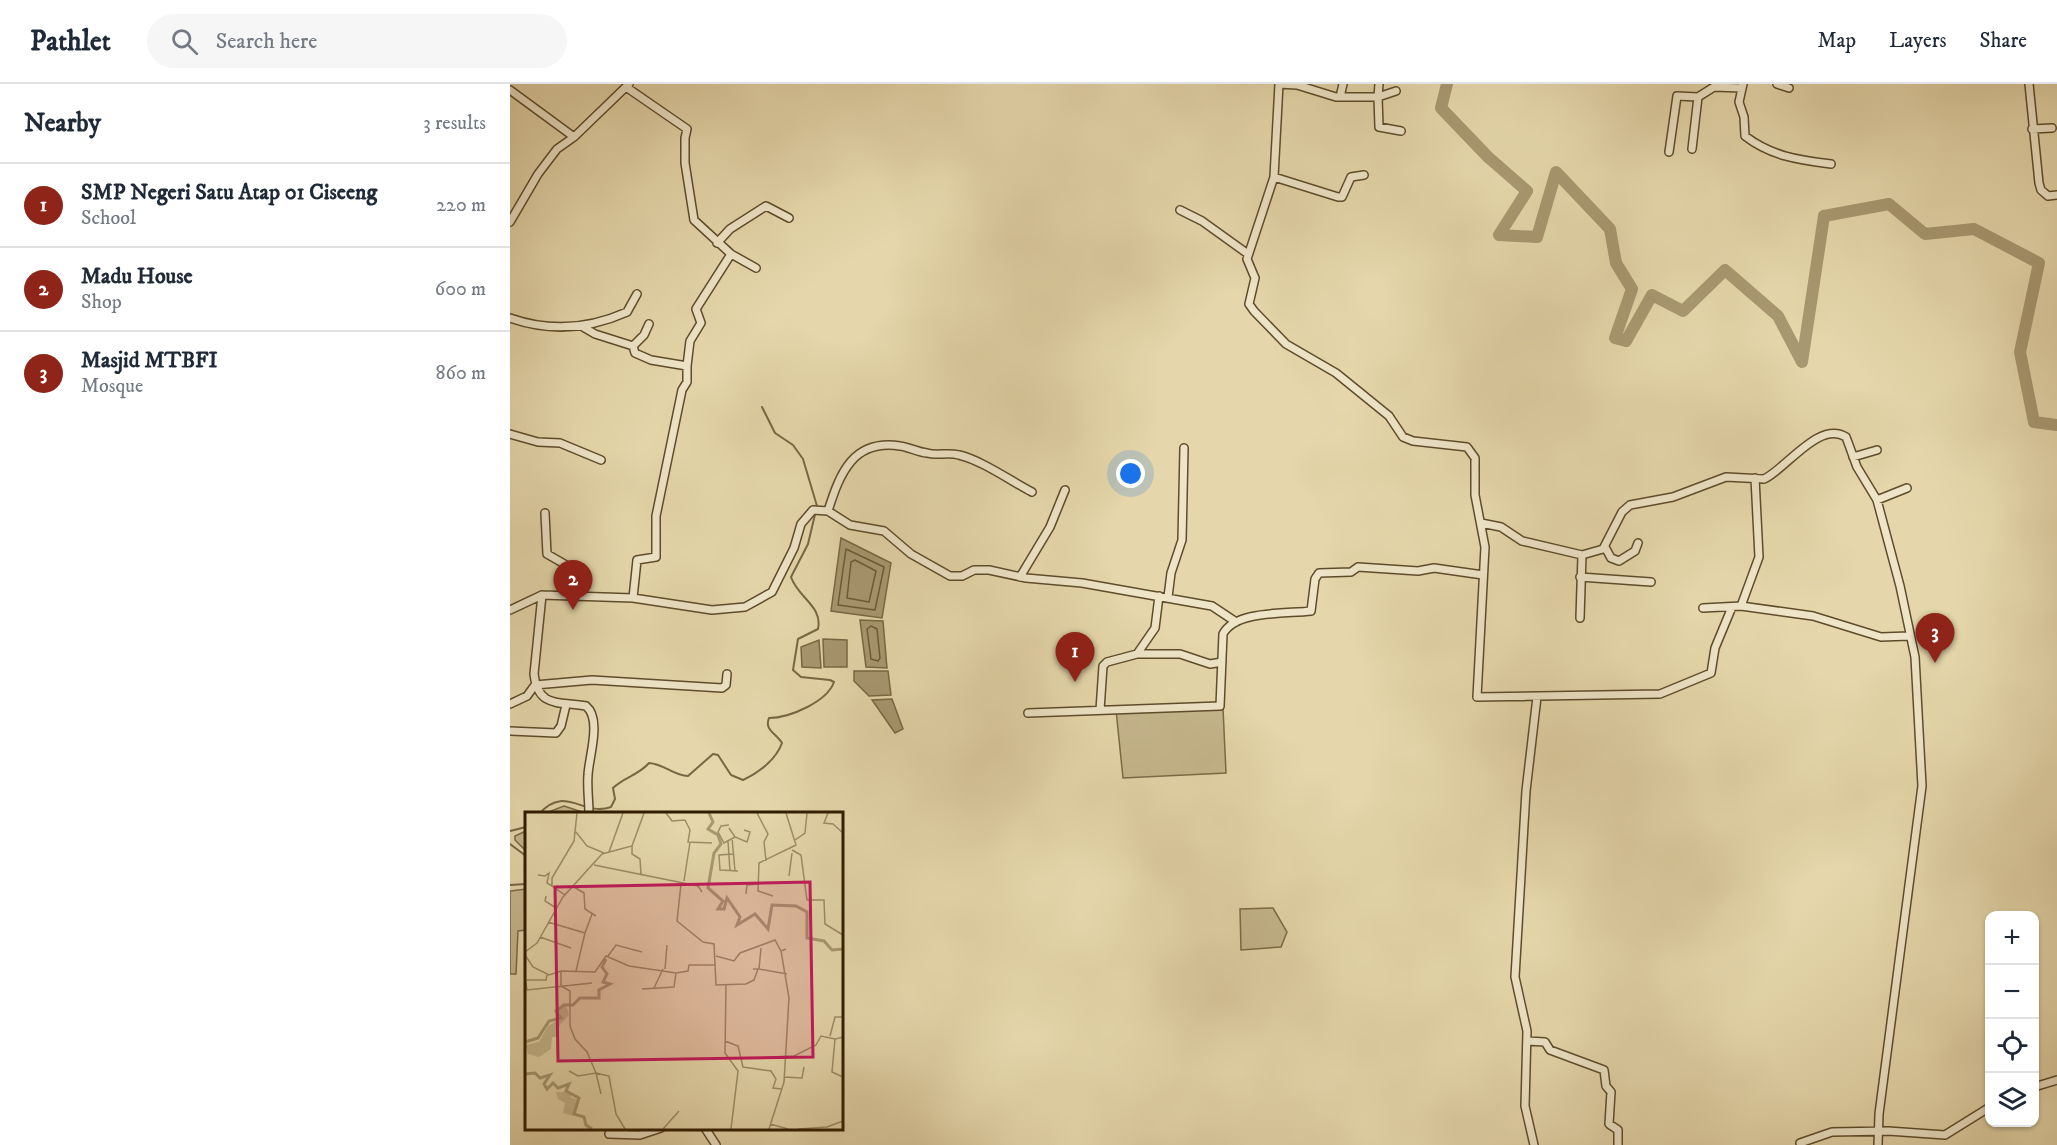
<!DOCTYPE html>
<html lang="en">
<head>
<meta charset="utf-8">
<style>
  :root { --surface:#fff; --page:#f6f6f7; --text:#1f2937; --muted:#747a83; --line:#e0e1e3; --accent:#8f2418 }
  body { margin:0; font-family:"IM FELL DW Pica",serif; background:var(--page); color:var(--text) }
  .controls { position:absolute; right:18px; bottom:18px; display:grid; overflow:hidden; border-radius:12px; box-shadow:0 2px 4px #0004 }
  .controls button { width:54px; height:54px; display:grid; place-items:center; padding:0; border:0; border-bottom:2px solid var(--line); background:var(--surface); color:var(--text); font:30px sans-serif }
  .you { position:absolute; left:621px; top:390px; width:21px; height:21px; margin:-15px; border:4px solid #fff; border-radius:50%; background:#1a73e8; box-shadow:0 0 0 9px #1a73e833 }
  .badge { display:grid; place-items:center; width:39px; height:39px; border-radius:50%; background:var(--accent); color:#fff; font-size:20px; font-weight:700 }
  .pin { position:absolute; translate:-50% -50px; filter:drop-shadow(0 2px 3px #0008) }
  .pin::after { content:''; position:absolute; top:32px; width:21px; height:18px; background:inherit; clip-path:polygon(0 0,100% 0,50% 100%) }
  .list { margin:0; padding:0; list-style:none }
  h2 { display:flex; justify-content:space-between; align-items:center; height:78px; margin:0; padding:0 24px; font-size:26px }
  h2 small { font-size:20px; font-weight:400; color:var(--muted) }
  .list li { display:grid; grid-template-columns:39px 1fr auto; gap:18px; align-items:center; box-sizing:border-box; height:84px; padding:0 24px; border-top:2px solid var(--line) }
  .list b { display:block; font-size:22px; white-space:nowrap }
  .list p { margin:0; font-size:20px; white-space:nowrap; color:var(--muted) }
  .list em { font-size:20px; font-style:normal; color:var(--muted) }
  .icon { flex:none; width:33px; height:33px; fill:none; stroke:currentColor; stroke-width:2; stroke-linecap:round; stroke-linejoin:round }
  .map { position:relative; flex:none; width:1547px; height:1061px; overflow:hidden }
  header { display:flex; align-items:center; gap:36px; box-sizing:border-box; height:84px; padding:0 30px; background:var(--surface); border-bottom:2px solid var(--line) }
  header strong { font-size:28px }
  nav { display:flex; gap:33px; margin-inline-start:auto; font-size:21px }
  .search { width:420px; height:54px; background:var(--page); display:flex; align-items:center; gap:15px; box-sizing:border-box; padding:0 21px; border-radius:33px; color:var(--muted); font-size:22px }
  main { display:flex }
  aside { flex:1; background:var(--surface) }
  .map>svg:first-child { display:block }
</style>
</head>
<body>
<header>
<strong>Pathlet</strong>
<div class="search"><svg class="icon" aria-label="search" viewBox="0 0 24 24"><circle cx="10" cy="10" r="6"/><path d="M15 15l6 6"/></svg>Search here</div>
<nav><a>Map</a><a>Layers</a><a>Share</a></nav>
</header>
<main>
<aside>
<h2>Nearby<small>3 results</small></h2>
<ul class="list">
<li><span class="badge">1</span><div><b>SMP Negeri Satu Atap 01 Ciseeng</b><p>School</p></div><em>220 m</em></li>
<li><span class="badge">2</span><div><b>Madu House</b><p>Shop</p></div><em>600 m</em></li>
<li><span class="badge">3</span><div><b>Masjid MTBFI</b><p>Mosque</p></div><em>860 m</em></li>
</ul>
</aside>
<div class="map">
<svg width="1547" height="1061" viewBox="0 0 1547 1061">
  <rect width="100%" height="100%" fill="#e5d7ab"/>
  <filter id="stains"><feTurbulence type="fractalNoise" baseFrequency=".00333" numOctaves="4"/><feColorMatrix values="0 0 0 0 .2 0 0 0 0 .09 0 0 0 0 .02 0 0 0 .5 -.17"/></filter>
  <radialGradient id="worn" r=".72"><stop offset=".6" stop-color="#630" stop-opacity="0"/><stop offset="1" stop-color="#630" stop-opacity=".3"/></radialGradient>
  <!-- green -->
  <path fill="#c6b78e" stroke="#7c6a47" stroke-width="1.5" d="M713 624 716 689 613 694 606 626Z
    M54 722 75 729H36Z
    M16 747V767L5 756V752Z
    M16 805V846L8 847 6 890H0V807Z
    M763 824 777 848 771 863 731 866 730 825Z"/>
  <!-- water -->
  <path fill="#a89871" stroke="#786744" stroke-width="1.5" d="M331 454 381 479 372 534 321 527Z
    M350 536 373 537 377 584 356 583Z
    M313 555 337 556V583H314Z
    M309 556 311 584 292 583 291 563Z
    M344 587H378L381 611 359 612 344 597Z
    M382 615 393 645 385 649 362 616Z"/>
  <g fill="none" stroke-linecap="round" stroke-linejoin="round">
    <!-- shore -->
    <path stroke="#6c5a38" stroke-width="1.5" d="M336 465 374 483 365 526 328 521Z
      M345 476 366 487 359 518 337 514 341 478Z
      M361 542 367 545 370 574 368 577 361 575 357 545Z"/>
    <!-- stream -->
    <path stroke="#786744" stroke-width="2" d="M29 730C55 700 73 733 101 723L105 715 103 704C114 693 129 691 139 679 155 680 163 692 178 692L203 670 208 671 221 691 233 696C248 689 266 676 272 659 266 649 254 646 259 634 279 634 317 618 324 598L320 596 291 593 283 586 288 555 308 545C313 522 288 514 281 493L298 460 307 422 293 375 283 361 265 349 252 323
      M0 747 16 743
      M0 760 16 772
      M0 801 16 800"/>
    <!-- river -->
    <path stroke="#a89871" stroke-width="12" d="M937 0 931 24 978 73 1017 107 989 151 1027 153 1046 88 1100 145 1106 179 1122 205 1105 254 1116 257 1142 211 1173 227 1215 186 1268 232 1292 278 1314 132 1379 120 1415 150 1464 145 1529 179 1510 268 1524 338 1547 341"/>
    <!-- minor casing -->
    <g stroke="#5e4c2b" stroke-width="10">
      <path id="minor" d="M769 0 764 93 737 175 745 194 739 220 744 227 776 260 826 289 879 332 893 353 903 357 957 363 965 374V411L975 463 967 613 1150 610 1201 589 1205 564 1222 523
        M769 0 787 1 826 13H868L869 43 891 47
        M869 0 868 13 886 7
        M1233 0 1229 18 1234 33 1235 52C1261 72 1288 76 1321 80
        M1267 0 1279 4
        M1519 0 1529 99 1531 106 1538 112 1547 111
        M116 3 177 45 175 54V79L184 136 221 170 246 184
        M0 6 64 53
        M830 13 833 0
        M1522 45 1542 44
        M1182 65 1188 13
        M1159 68 1167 12 1188 13 1204 3 1232 4
        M764 93 828 113H832L841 93 854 91
        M670 126 692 137 738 170
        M0 138 28 90 47 65 64 53 119 0
        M207 159 220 145 256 122 279 134
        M0 234C40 248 79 245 117 228L127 210
        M73 243 85 250 123 262 125 269 141 276 177 282 180 257 191 239 186 225 221 170
        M123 262 134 251 139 240
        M0 350 28 358 50 359 91 376
        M1343 373 1367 366
        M318 427C330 389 343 355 390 362 399 363 407 368 417 369 427 372 438 368 449 371 471 376 501 397 522 408
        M35 429 37 470 63 485V511
        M971 439 991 443 1012 457 1072 471 1093 465 1112 428 1120 421 1163 413 1216 393 1254 395C1276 385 1309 336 1336 353L1347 383 1367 416
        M1095 463 1101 474 1109 477 1125 467 1128 459
        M510 493 540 443 555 406
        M1070 493 1141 498
        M32 511 24 590C28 625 50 617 76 622 92 635 79 672 78 691 77 704 79 717 79 730
        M658 513 661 489 672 456 674 364
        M123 514 127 476 146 473V432L172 306 177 298V282
        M1231 522 1303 532 1371 553 1399 552
        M1193 524 1231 522 1249 473 1245 394
        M0 526 32 511 123 514 202 526 235 523 262 508 284 464 291 440 303 426 318 427 340 441 374 447 401 470 440 492H452L464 486H479L516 494 572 499 702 522 726 538
        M1070 534 1072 471
        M627 570H670L700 580 712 578
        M0 620 17 612 25 601 82 596 212 604 216 601 217 590
        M590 626 593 582 597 578 627 570 645 544 649 512
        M518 629 710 622 713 550C725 526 777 530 801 527L805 495 809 489 841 488 848 483 908 487 924 484 973 491
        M0 647 46 649 51 642 56 621
        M1017 957 1035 958 1040 966 1094 986 1096 1002 1101 1008 1099 1040 1108 1046V1061
        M1524 1003 1547 996
        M195 1044 206 1061
        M99 1050 130 1051 151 1044
        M1290 1059 1322 1048 1378 1047 1435 1051 1480 1023
        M1024 1061 1015 1022 1017 947 1005 893 1016 707 1027 613
        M1368 1061 1369 1030 1412 702 1405 573 1390 502 1367 416 1397 404"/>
    </g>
    <!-- minor -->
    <use href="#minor" stroke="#eee5c8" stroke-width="7"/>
  </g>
  <!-- overview -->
  <g transform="translate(15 728)">
    <rect width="318" height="318" fill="#e5d7ab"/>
    <path d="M41 193 44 203 34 214 31 225H27L26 237 14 245 3 242 0 233 14 230 23 214 37 206 33 199ZM31 280H45L47 286 53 287 48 304 38 301 40 291 33 287Z" fill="#c6b78e"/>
    <path fill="none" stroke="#a89871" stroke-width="3" d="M184 1 188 10 183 17 193 23 196 32 189 41 183 76 198 89 193 97H199L202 86 215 105 212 113 230 102 243 117 247 93 271 94 282 100V126L299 129 307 138 318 137M0 230 13 226 24 209 36 206 31 199 39 193H48L55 186H74V178L85 172 78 170 82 162 77 155 81 147M0 262 10 261 15 266 25 263 19 272 22 277 28 271 33 276 44 272 41 279 54 286 49 302 59 305 61 313 67 317"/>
    <path fill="none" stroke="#9d8d67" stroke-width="1.5" d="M141 1 147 9 160 8 165 18 163 30 187 31M232 1 243 22 239 30 241 49M303 1 299 11 308 12 318 21M204 13 196 14 193 20 199 31 210 25M204 16 210 25 222 30 225 20 219 18M51 20 62 34 79 41M207 26 210 59M270 28 280 21 282 1M203 29 205 59M107 34V42L115 47 116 62M267 38 276 43 282 88H299L300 112 318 123M84 40 98 1M208 42 194 43 195 58 213 59M69 53 173 74 177 80M13 63 20 64 24 61 22 71 27 74M264 64 267 41M159 69 165 30M156 72 152 109 178 130 189 132 191 173 221 172 229 168 233 157M49 75 59 81 60 97 71 104M221 82 222 73 233 72M40 83 27 74V66L49 29 52 1M21 84 20 89 31 96M248 84 233 79 234 51 271 33 261 1M23 110 60 121 67 102M15 125 46 136M0 140 12 131 38 85 77 42 107 34 119 1M0 143 8 155 24 163 36 159 70 160 81 144 104 154 151 161 163 159 164 153H191M83 144 91 133 117 140M191 144 209 149 215 141 250 128 256 139M140 157 142 133M228 157H234L236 136M234 157 262 162M36 159V174L45 179V214L50 227 62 240 71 261 84 264 91 302 100 317M51 159 60 121M0 164 2 178 67 171M2 168H21L22 163M201 173 200 241 213 259 206 317M129 176 138 157M117 177 149 175 151 161M305 224 310 205H318M318 225 310 227 307 260 318 265M200 229 213 234 218 255 246 259 251 267 248 276 257 277M245 245 269 244 291 233 296 224 310 227M44 259 53 264 71 261 76 282M259 265 277 266 279 255M245 312 263 317M138 317 154 299M244 317 259 270 264 186 256 139 261 137M273 317 302 315 318 309"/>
    <path fill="#c2185b" fill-opacity="0.15" stroke="#c2185b" stroke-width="3" d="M285 70 288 245 33 249 30 75Z"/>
    <rect width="318" height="318" fill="none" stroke="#311d00" stroke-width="3"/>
  </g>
  <rect width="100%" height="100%" filter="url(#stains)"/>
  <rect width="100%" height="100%" fill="url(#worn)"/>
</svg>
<div class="controls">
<button>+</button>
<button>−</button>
<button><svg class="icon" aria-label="locate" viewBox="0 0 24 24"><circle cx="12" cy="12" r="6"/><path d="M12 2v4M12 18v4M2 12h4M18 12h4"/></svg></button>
<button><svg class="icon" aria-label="layers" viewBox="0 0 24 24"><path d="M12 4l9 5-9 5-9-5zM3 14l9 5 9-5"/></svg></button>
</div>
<div class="you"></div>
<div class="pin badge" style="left:565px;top:598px">1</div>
<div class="pin badge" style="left:63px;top:526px">2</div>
<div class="pin badge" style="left:1425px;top:579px">3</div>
</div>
</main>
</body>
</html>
